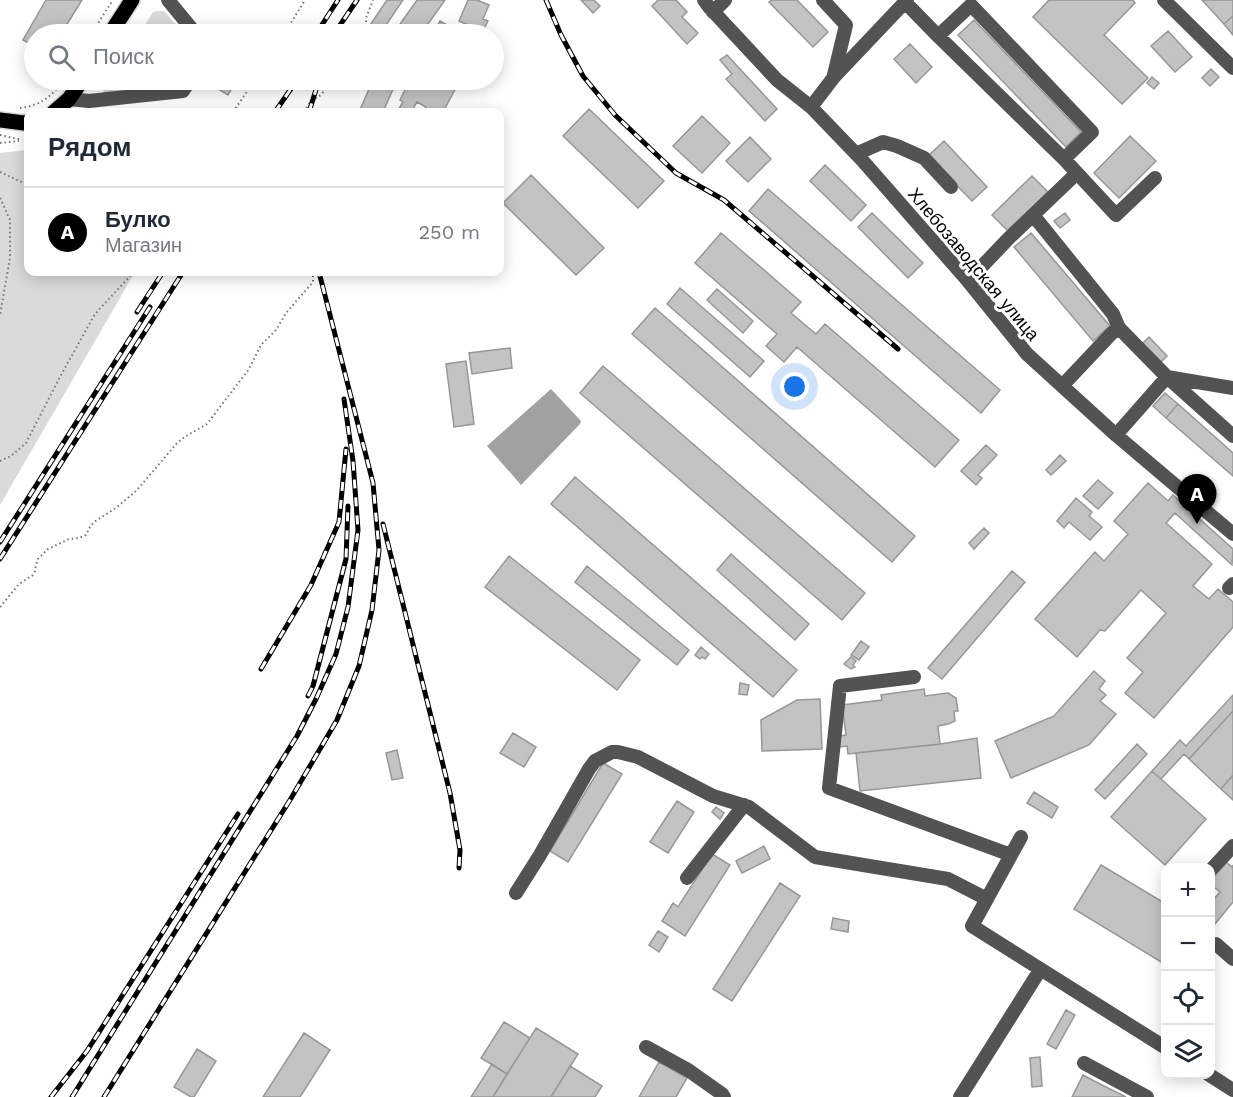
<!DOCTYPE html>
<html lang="ru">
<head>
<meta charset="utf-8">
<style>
  :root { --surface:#fff; --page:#f6f6f7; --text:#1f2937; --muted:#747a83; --line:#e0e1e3; --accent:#000 }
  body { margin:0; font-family:"Work Sans",sans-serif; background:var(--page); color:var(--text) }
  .controls { position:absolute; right:18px; bottom:18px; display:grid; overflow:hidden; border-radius:12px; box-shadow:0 3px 15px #0003 }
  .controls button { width:54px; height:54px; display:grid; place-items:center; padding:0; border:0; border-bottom:2px solid var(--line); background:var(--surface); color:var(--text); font:30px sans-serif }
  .you { position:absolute; left:795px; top:387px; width:21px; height:21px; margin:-15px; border:4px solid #fff; border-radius:50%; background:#1a73e8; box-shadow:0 0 0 9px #1a73e833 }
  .badge { display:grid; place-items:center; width:39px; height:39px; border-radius:50%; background:var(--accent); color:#fff; font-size:20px; font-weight:700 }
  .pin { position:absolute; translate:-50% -50px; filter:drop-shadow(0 2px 3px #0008) }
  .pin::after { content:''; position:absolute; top:32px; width:21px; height:18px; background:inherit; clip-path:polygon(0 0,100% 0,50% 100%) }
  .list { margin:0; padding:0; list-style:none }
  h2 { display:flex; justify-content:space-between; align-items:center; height:78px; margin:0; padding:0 24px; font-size:26px }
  h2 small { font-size:20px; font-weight:400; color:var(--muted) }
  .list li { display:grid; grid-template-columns:39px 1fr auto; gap:18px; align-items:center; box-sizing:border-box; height:90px; padding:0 24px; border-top:2px solid var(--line) }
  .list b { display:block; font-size:22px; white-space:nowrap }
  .list p { margin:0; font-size:20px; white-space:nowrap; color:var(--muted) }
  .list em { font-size:20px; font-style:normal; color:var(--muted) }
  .icon { flex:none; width:33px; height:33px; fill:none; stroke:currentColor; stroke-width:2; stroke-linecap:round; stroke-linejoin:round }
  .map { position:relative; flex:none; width:1233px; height:1097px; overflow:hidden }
  .search { position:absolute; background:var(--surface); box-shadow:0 3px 15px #0003; left:24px; top:24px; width:480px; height:66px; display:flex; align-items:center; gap:15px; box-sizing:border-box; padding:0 21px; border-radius:33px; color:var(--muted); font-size:22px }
  .panel { position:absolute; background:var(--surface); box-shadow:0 3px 15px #0003; left:24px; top:108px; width:480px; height:168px; border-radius:12px }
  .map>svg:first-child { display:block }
</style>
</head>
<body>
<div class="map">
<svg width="1233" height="1097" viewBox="0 0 1233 1097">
  <rect width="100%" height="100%" fill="#fff"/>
  <!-- green -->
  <path fill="#dadada" d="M157 11H164L184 34H139L153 12Z
    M111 80H178L173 86 101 95Z
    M28 150V272H135L0 505V153Z"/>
  <!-- water -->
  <path fill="#a1a1a1" d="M551 389 581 421 580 424 521 485 487 446Z"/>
  <!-- building -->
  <path fill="#c3c3c3" stroke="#979797" stroke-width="1.5" d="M46 0H82L61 34H34V46L23 40Z
    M387 0H403L380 34H364Z
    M417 0H445L421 34H393Z
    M468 0H477L489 5 483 19 488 21 483 31 459 21Z
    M581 0H594L600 6 593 13Z
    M658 0H676L687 12 682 17 698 33 687 44 652 6Z
    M772 0H797L828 32 813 47 769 2Z
    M1049 0H1133L1135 3 1104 35 1148 78 1122 104 1033 17Z
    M1202 0H1233V16L1224 24Z
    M1233 16V35L1224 24Z
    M974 20 1081 132 1066 147 958 35Z
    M440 21 449 26 445 34H433Z
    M1168 31 1192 57 1175 72 1151 46Z
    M910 44 932 67 916 83 894 59Z
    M727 55 777 109 765 121 726 79 732 74 720 60Z
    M1211 69 1219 77 1210 86 1202 78Z
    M1152 77 1159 83 1154 89 1147 83Z
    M201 80H224L218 89Z
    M224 80H237L228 95 218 89Z
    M373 80H397L383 112H359Z
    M410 80H460L443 112H423L426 107 417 102 411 112H397L403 102 400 100Z
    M589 109 664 181 638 208 563 136Z
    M702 116 730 143 702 173 673 146Z
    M1130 136 1156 161 1119 198 1094 173Z
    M750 137 771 159 748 182 726 161Z
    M944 141 987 187 972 201 928 156Z
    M825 165 866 205 851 221 810 181Z
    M531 175 604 248 576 275 503 203Z
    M1032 176 1048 192 1008 231 992 215Z
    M768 189 1000 390 981 413 749 211Z
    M872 213 923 263 908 278 858 227Z
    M1065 213 1070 220 1060 228 1054 221Z
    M721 233 801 302 791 313 816 334 825 324 959 440 935 467 797 347 784 362 766 346 777 334 695 263Z
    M1031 233 1110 326 1093 341 1014 247Z
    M680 288 764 361 750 377 667 304Z
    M717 289 753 321 743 333 707 300Z
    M655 308 915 536 892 562 632 334Z
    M1149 337 1167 356 1160 363 1142 344Z
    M510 348 512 368 472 374 469 353Z
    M466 361 474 424 454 427 446 364Z
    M603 366 865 593 842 620 580 393Z
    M1165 393 1178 404 1166 418 1153 406Z
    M1178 404 1233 453V476L1166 418Z
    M986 445 997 455 978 475 982 478 976 485 961 471Z
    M1060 455 1066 461 1051 475 1046 470Z
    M575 477 797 670 773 697 551 504Z
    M1098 480 1113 493 1098 509 1083 496Z
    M1148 483 1168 501 1173 495 1233 549 1232 565 1175 513 1166 523 1212 564 1193 586 1209 599 1218 589 1233 602V627L1154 718 1125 693 1143 672 1127 658 1166 613 1141 590 1105 631 1100 630 1077 657 1035 619 1095 552 1104 561 1128 534 1114 521Z
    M1076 498 1092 512 1089 516 1102 527 1090 540 1069 522 1064 528 1057 521Z
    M984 528 989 533 974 549 969 543Z
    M731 554 809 624 795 640 717 570Z
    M509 556 640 660 617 690 485 587Z
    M587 566 689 650 677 665 575 582Z
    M1012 571 1025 582 942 679 928 668Z
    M861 641 869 647 859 660 851 655Z
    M701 647 709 654 705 659 702 657 700 659 695 655Z
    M851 657 856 661 853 665 855 667 851 669 844 664Z
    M1094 671 1105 681 1099 689 1106 695 1100 701 1116 714 1089 745 1011 778 995 741 1054 716Z
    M740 683 749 685 747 695 739 694Z
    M924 689 925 696 948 693 956 698 958 711H954L955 721 948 724 938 726 940 744 848 754 847 746 840 747 839 736 846 735 842 705 882 700 881 695Z
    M1233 695V711L1189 759 1184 754 1161 779 1152 771 1180 740 1186 746Z
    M820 699 822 749 762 751 761 720 797 700Z
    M1233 711V775L1221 789 1189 759Z
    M513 733 536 747 524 767 500 753Z
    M977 738 981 778 860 791 856 753 940 744Z
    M1137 744 1147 754 1105 799 1095 790Z
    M397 750 403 778 392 780 386 753Z
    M603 763 622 774 568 862 550 851Z
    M1152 771 1206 819 1165 865 1111 817Z
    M1233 775V800L1221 789Z
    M1034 792 1058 807 1052 818 1027 803Z
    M677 801 694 812 668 853 650 842Z
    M716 807 724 813 720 819 712 812Z
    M764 846 770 859 742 873 736 861Z
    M712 854 730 865 685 936 662 921 673 903 678 907Z
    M1225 861 1232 867 1233 865V902L1210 930V914L1212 912 1210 910V903L1220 892 1210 884V878Z
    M1101 865 1166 904V965L1074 909Z
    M780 883 800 896 732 1001 713 989Z
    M833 918 849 921 848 932 831 929Z
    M658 931 668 937 659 952 649 945Z
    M1066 1010 1075 1015 1056 1049 1047 1044Z
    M504 1022 530 1038 507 1074 481 1058Z
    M536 1028 578 1054 551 1097H493Z
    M304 1033 330 1050 300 1097H263Z
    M197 1049 216 1061 194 1097H191L174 1087Z
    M1040 1057 1042 1086 1032 1087 1030 1058Z
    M659 1062 687 1078 676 1097H639Z
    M492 1064 507 1074 493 1097H471Z
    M570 1066 602 1086 595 1097H551Z
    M1083 1075 1098 1083 1126 1097H1072Z"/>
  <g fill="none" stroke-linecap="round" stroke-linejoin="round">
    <!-- major casing -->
    <g stroke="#dbdbdb" stroke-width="18">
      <path id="major" d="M110 34 132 0
        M54 112 69 99 82 80
        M0 120 24 123 28 122"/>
    </g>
    <!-- path -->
    <path stroke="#757575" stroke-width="2" stroke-dasharray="1.5 3" stroke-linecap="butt" d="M91 34 113 0
      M284 34 305 0
      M361 34 366 26V18L373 0
      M20 108C41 105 52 97 63 80
      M233 112 255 80
      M304 112 311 101 321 95 324 91 325 83 327 80
      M0 135 22 140
      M0 143 19 141
      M0 172 28 185
      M0 198 10 220V258L0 315
      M0 461 11 456 26 443 61 375 95 314 134 272
      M0 607 19 584 33 575 35 571 36 565 38 559 48 549 69 539 79 538 86 535 90 527 94 522 116 508 137 490 177 443 186 436 207 424 249 369 261 345 276 330 286 313 313 282V272"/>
    <!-- minor -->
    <path stroke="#535353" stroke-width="14" d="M168 0 196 34
      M704 0 709 7 777 80 811 107 862 160 968 281 1027 354 1116 435 1233 534
      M823 0 846 25 834 75
      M1164 0 1233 68
      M905 2 938 36 971 5 1092 132 1064 159 1077 173 1008 239 968 281
      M713 12 725 0
      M938 36 1064 159
      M69 99 89 101 183 91 190 80
      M811 107 834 77 907 0
      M856 154 883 142 897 146 924 158 951 187
      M1077 173 1116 215 1155 178
      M1033 215 1113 314 1119 328 1167 377 1233 436
      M1062 386 1112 333 1119 328
      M1116 435 1167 377 1233 388
      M1229 588 1233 584
      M914 677 840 686 829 788 1011 855
      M1021 837 972 926 1166 1048
      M1210 871 1233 846
      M687 878 744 805
      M516 893 540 855 589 769 595 761 612 752H618L638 757 713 796 749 807 815 857 948 879 987 899
      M1216 944 1233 959
      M646 1047 688 1070 722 1094 724 1097
      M1084 1063 1147 1097
      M1208 1074 1233 1090
      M960 1097 1040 970"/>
    <!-- major -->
    <use href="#major" stroke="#000" stroke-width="15"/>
    <!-- rail casing -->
    <g stroke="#000" stroke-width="5">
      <path id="rail" d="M546 0 561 35 583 76 615 115 676 173 724 200 898 349
        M316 34 338 0
        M334 34 357 0
        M275 112 297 80
        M309 112 319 80
        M137 312 163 272
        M383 524 450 793 460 850 459 868
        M0 542 150 307
        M0 559 183 272
        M261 669 311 585 339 522 346 449
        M308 696 313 686 346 559 348 506
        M51 1097 87 1051 238 814
        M72 1097 297 736 316 699 336 654 348 607 358 530 353 461 344 399
        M104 1097 290 800 337 720 359 666 372 610 379 550 373 483 319 272"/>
    </g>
    <!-- rail -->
    <use href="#rail" stroke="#fff" stroke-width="3" stroke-dasharray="9" stroke-linecap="butt"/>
  </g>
  <g text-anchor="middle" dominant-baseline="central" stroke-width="6" stroke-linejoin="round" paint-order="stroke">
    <!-- street labels -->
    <g font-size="18" fill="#000" stroke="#fff">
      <text transform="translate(974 264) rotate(50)">Хлебозаводская улица</text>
    </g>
  </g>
</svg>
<div class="controls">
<button>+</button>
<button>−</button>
<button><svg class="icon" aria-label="locate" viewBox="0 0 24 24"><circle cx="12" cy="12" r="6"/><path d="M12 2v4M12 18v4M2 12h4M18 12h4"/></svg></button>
<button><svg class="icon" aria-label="layers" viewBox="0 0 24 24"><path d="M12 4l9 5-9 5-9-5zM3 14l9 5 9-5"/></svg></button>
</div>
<div class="you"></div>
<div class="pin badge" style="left:1197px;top:524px">A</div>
<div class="search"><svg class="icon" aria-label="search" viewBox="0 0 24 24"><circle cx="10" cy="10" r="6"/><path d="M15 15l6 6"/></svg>Поиск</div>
<section class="panel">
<h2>Рядом<small></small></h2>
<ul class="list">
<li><span class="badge">A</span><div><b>Булко</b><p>Магазин</p></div><em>250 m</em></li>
</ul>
</section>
</div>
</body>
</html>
